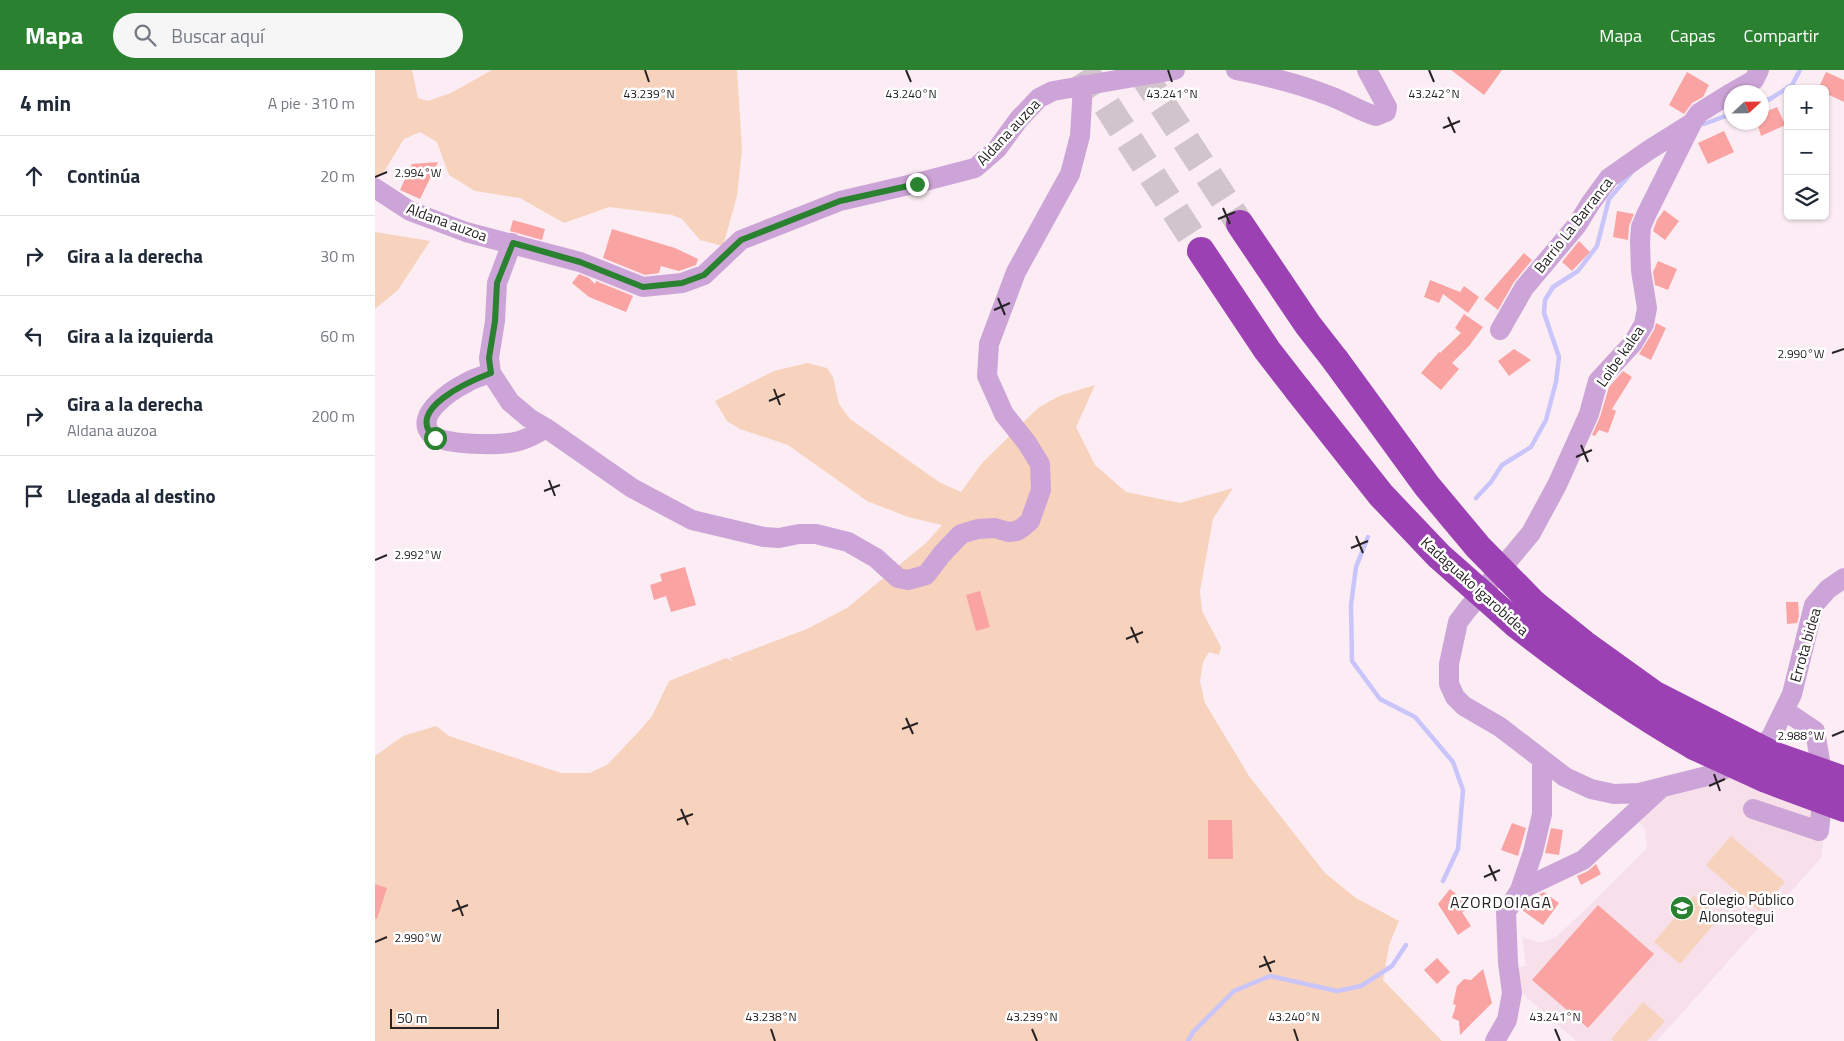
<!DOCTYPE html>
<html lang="es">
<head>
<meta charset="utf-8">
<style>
  :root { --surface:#fff; --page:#f6f6f7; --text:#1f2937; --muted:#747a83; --line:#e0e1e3; --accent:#2a8130 }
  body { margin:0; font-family:"Titillium Web",sans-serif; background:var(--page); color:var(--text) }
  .controls { position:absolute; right:15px; top:15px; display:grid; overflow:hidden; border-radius:8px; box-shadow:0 1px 4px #0004 }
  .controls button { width:45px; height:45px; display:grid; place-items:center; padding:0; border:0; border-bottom:1px solid var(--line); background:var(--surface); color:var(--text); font:25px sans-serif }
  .compass { position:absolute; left:1349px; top:15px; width:45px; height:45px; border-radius:50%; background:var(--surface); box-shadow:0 1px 4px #0004; rotate:68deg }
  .scale { position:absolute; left:15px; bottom:12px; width:109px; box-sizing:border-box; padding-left:5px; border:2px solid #272224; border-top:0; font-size:14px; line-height:18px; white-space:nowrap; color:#272224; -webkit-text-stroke:4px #fff; paint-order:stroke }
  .stop { position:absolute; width:15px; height:15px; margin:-11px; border:4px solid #2a8130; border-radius:50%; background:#fff }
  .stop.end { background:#2a8130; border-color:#fff; box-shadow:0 1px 5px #0008 }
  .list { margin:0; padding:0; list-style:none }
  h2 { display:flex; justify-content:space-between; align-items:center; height:65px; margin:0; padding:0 20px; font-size:21px }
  h2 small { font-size:16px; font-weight:400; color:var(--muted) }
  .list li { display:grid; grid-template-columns:32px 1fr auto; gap:15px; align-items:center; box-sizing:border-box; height:80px; padding:0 20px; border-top:1px solid var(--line) }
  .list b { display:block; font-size:19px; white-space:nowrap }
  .list p { margin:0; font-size:16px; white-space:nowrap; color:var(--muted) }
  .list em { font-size:16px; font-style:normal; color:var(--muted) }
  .icon { flex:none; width:28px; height:28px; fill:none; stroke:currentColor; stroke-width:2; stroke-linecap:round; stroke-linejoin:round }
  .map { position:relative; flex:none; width:1469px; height:971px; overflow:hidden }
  header { display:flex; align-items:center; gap:30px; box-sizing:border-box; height:70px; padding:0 25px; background:var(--accent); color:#fff }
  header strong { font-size:24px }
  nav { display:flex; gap:28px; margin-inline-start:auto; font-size:18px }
  .search { width:350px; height:45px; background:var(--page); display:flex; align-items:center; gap:12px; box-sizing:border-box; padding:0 18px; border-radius:28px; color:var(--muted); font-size:19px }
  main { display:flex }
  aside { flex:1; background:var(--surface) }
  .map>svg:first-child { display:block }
</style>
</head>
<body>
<header>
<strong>Mapa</strong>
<div class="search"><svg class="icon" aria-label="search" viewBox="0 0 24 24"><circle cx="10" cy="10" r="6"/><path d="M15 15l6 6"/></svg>Buscar aquí</div>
<nav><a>Mapa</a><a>Capas</a><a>Compartir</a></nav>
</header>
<main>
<aside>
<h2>4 min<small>A pie · 310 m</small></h2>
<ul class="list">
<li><svg class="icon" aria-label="ahead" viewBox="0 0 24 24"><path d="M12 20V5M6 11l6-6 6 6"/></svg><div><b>Continúa</b></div><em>20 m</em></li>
<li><svg class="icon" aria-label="right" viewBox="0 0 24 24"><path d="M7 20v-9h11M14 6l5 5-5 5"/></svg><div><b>Gira a la derecha</b></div><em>30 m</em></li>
<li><svg class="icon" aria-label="left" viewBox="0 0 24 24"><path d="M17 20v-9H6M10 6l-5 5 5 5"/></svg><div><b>Gira a la izquierda</b></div><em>60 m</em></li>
<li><svg class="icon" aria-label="right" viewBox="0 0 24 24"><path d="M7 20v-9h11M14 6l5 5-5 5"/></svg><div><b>Gira a la derecha</b><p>Aldana auzoa</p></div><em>200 m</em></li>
<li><svg class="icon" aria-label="arrive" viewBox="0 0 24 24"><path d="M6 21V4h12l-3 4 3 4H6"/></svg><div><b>Llegada al destino</b></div></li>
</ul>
</aside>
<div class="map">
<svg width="1469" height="971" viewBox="0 0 1469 971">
  <rect width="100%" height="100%" fill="#fcedf4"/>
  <!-- built -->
  <path fill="#f7e0ea" d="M1356 707 1452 744 1446 788 1282 971H1201L1141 918 1143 898 1151 895 1147 867 1166 873 1181 867 1218 832 1272 778 1270 759 1263 751 1296 722Z"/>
  <!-- green -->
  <path fill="#f7d2bd" d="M0 0H37L43 28 53 31 76 23 117 0H362L367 79 362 126 348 176 325 170 307 149 297 145 234 137 189 153 145 128 100 121 74 105 62 72 45 62 29 69 10 100 0 110Z
    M0 162 55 171 23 220 0 239Z
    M432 293 452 298 458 307 464 334 475 349 564 412 586 422 607 393 663 338 684 326 720 315 701 357 720 395 751 422 805 433 858 418 838 449 825 521 827 541 846 577 844 585 834 582 828 592 825 611 830 633 874 706 950 803 981 828 1024 851 1014 875 1008 910 1067 971H0V686L28 666 61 656 74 666 186 703H215L233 694 267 658 277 646 294 611 351 588 359 592 355 588 432 559 472 538 551 473 567 455 533 447 492 431 413 375 365 359 352 351 340 331 399 301Z
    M1356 766 1410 812 1384 841 1331 795Z
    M1319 825 1345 847 1305 894 1279 872Z
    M1268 932 1290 951 1272 971H1239L1236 969Z"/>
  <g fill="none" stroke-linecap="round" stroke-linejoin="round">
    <!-- stream -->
    <path stroke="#c9c5fb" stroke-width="4.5" d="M1386 32 1395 29 1417 15 1425 0
      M1329 54 1356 44
      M1101 428 1116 412 1127 395 1156 377 1171 350 1181 312 1184 287 1169 243 1170 230 1178 217 1203 201 1222 176 1234 129 1256 103
      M993 467 981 497 976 535 977 591 1005 629 1040 647 1078 692 1088 720 1083 779 1068 811
      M813 971 818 962 859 921 895 906 962 921 986 916 1017 896 1031 875"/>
  </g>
  <!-- building -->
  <path fill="#f9a4a3" d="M1076 0H1127L1109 25Z
    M1312 2 1334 15 1328 27 1317 33 1309 44 1294 35Z
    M1451 2 1469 10V32L1450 23V19H1443Z
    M1402 37 1409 52 1413 54 1386 66 1382 52H1386V44Z
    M1349 61 1359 82 1333 94 1323 73Z
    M63 92 45 129 25 120 37 94Z
    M1289 140 1304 151 1290 170 1278 161 1282 150Z
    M1242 141 1259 144 1254 156 1253 170 1238 167Z
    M138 150 170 159 167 170 135 161Z
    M237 159 300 178 323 189 321 195 304 201 286 196 284 203 270 205 228 188Z
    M1204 171 1215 182 1197 201 1187 192Z
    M1149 183 1157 190 1139 212 1123 240 1109 229Z
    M1283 191 1302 199 1293 220 1280 215 1278 202Z
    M204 204 214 208 220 214 221 211 258 226 251 242 214 227 197 213Z
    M1055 210 1085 222 1089 216 1104 227 1093 243 1068 224 1064 233 1049 227Z
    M1089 244 1108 257 1094 276 1077 293 1084 299 1066 320 1046 303 1064 282 1065 283 1086 263 1080 258Z
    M1281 253 1291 258 1276 290 1264 284 1279 260Z
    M1139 279 1156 290 1134 306 1123 291Z
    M1248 301 1257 307 1237 339 1241 341 1233 363 1224 360 1220 366 1217 365 1225 347 1234 317Z
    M310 497 321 535 296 542 291 526 279 530 275 515 287 511 285 504Z
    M605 521 615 557 601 561 591 525Z
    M1411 532H1423L1424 546 1422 553 1412 554Z
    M833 750H857L858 789H833Z
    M1137 753 1151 758 1143 786 1126 780Z
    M1176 758 1188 760 1184 785 1170 783Z
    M1221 794 1226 804 1206 815 1202 806 1213 801Z
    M0 814 12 818 2 849 0 848Z
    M1075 819 1098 838 1087 842 1096 856 1083 865 1063 834Z
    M1169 822 1184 833 1168 855 1147 840 1156 828Z
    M1223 835 1279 884 1213 958 1157 910Z
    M1062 888 1075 902 1062 914 1049 900Z
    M1108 899 1117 933 1085 965 1084 951 1077 948 1081 935 1078 934 1082 916 1089 909 1096 910Z"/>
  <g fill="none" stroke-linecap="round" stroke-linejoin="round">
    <!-- highway-tunnel -->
    <path stroke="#d1c4ca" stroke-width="28" stroke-dasharray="28 14" stroke-linecap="butt" d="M709 0 826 181
      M765 0 865 154"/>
    <!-- minor -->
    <path stroke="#cda4d7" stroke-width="20" d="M861 0C892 6 925 14 955 26 971 32 985 41 1001 46L1011 42 1012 37 992 0
      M1358 22 1379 10 1384 0
      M1356 23 1324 43 1317 53 1271 145 1266 157 1265 171 1266 201 1272 238 1269 254 1258 273 1223 311 1214 344 1182 415 1156 463 1092 540 1083 552 1074 594V614L1080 627 1089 636 1125 657 1190 707 1216 719 1239 724 1264 723 1336 705 1374 688 1396 667 1417 624 1439 535 1453 519 1469 508
      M0 118 35 141 91 162 205 192 268 217 307 213 329 205 366 170 465 131 542 113 600 98 622 79 644 49 664 28 678 21 800 0
      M137 173 122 213 120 251 114 288 116 303 135 332 154 348 171 358 257 418 317 450 389 467 404 468 424 464H441L473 472 501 488 523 508 533 510 551 505 567 484 586 464 603 459 620 458 633 462 642 461 648 457 655 451 666 420 665 394 652 373 629 344 612 306 614 274 641 202 695 104 705 66 708 15
      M1125 260 1149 218 1202 155 1215 134 1234 108 1274 80 1317 53
      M116 303C108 306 98 308 91 313 77 320 40 344 55 363 65 376 128 376 144 371 154 368 163 363 171 358
      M1378 739 1444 761 1449 714 1440 661 1409 640
      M1145 820 1208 790 1284 720
      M1120 971 1132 950 1137 923 1133 893 1131 842 1145 820 1158 782 1167 744V690"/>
    <!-- highway -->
    <path stroke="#9c41b3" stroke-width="28" d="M865 154 933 255 961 291
      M826 181 892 280 923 320
      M1159 534 1209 574 1280 625 1335 653
      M1141 554C1198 599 1257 640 1319 676"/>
    <!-- highway-bridge -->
    <path stroke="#9c41b3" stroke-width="28" d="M961 291 1052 416 1103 477 1159 534
      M923 320 1006 425 1064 486 1141 554
      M1335 653 1398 685 1469 710
      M1319 676 1391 709 1469 738"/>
  </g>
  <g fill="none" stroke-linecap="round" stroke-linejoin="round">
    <!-- route -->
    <path stroke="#2a8130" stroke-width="6" d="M60 368C28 340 95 311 116 303L114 288 120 251 122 213 138 173 205 192 268 217 307 213 329 205 366 170 465 131 542 114"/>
  </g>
  <!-- ticks -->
  <path fill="none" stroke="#272224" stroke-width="2" d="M270 0 274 12M531 0 536 12M793 0 797 12M1054 0 1059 12M1073 47 1080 63M1068 58 1085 51M0 107 12 102M848 138 855 154M843 149 860 142M623 228 630 245M619 240 635 233M1457 283 1469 279M399 319 405 335M394 331 410 324M1206 375 1213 392M1201 387 1217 380M174 410 180 426M169 421 185 415M981 466 988 483M976 478 993 471M0 490 12 485M756 557 763 573M751 569 768 562M531 648 538 664M527 659 543 653M1457 666 1469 661M1339 704 1345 721M1334 716 1350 709M306 739 313 755M302 750 318 744M1114 795 1121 811M1109 807 1125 800M82 830 88 846M77 841 93 835M0 872 12 867M889 886 896 902M884 897 900 891M396 959 400 971M657 959 662 971M919 959 923 971M1180 959 1185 971"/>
  <!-- icons -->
  <defs>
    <g id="school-disc" transform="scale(1.25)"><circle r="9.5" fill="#2a8130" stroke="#fff"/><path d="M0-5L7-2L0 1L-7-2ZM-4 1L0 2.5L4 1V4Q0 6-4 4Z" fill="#fff"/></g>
  </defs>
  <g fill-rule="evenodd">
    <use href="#school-disc" x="1307" y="838"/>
  </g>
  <g text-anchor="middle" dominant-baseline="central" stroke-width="5" stroke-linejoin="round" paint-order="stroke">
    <!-- street labels -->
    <g font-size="15" fill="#272224" stroke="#fff">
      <text transform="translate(633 62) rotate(-47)">Aldana auzoa</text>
      <text transform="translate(72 152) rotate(20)">Aldana auzoa</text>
      <text transform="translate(1198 155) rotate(-52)">Barrio La Barranca</text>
      <text transform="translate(1245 286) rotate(-55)">Loibe kalea</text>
      <text transform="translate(1100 516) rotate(42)">Kadaguako igarobidea</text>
      <text transform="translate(1430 575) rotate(-74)">Errota bidea</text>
    </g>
    <!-- poi labels -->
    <g font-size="15" fill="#272224" stroke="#fff" text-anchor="start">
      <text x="1324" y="829">Colegio Público<tspan x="1324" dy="17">Alonsotegui</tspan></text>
    </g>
    <!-- neighbourhood labels -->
    <g font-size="16" letter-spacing="1" fill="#272224" stroke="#fff">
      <text x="1126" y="832">AZORDOIAGA</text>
    </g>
  </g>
  <g font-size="12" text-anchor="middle" fill="#272224" stroke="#fff" stroke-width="5" stroke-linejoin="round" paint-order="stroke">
    <text x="274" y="28">43.239°N</text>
    <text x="536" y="28">43.240°N</text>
    <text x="797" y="28">43.241°N</text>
    <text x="1059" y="28">43.242°N</text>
    <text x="43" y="107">2.994°W</text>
    <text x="1426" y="288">2.990°W</text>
    <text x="43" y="489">2.992°W</text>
    <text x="1426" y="670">2.988°W</text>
    <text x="43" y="872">2.990°W</text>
    <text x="396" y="951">43.238°N</text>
    <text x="657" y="951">43.239°N</text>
    <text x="919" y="951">43.240°N</text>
    <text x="1180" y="951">43.241°N</text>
  </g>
</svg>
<div class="controls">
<button>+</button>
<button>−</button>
<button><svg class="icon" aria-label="layers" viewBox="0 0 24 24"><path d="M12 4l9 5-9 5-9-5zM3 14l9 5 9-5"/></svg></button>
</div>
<svg class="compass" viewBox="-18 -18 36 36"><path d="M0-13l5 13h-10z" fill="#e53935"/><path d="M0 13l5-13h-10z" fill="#747a83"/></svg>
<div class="scale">50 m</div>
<div class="stop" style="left:60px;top:368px"></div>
<div class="stop end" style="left:542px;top:114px"></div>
</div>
</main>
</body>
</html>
